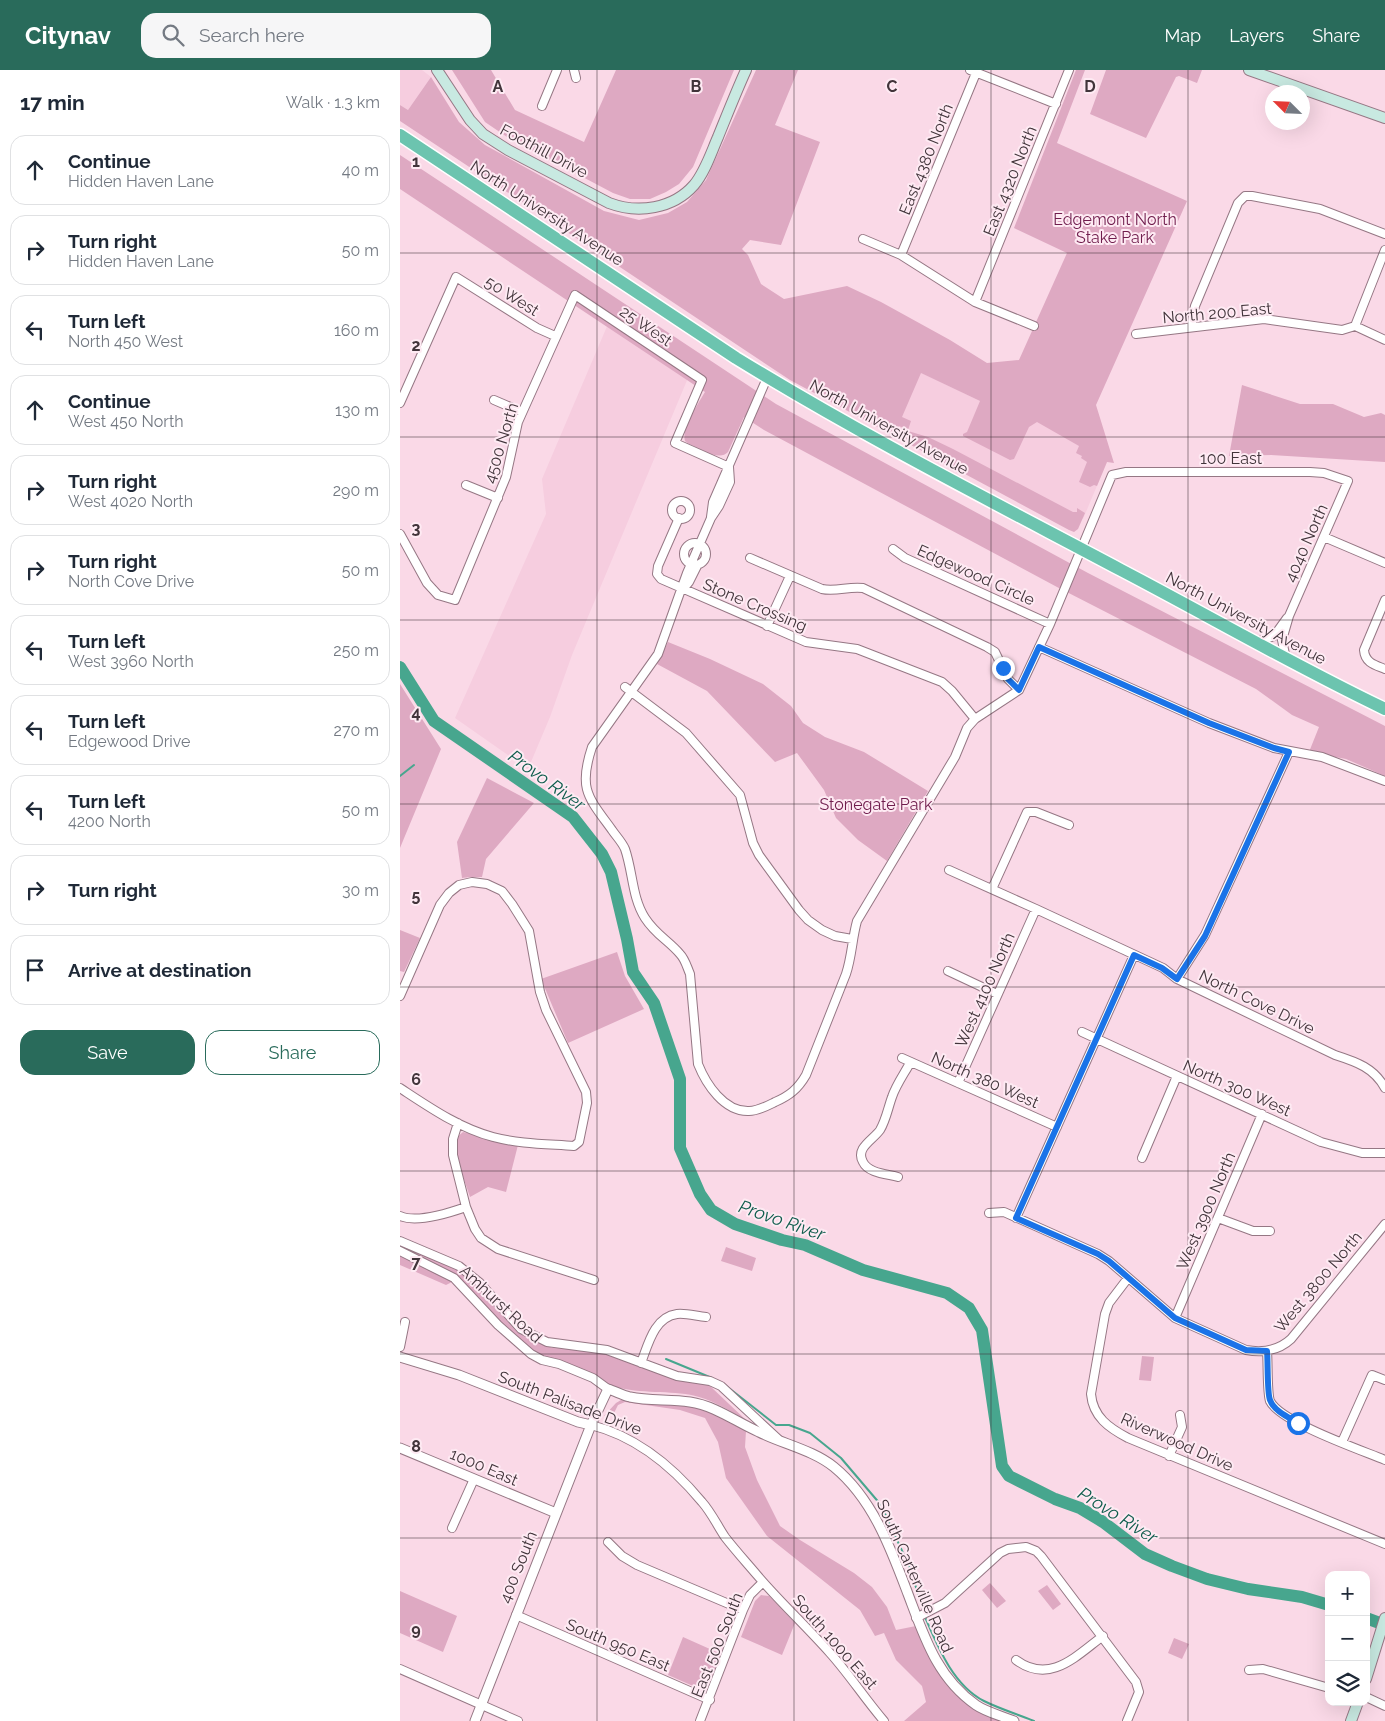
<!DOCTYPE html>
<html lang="en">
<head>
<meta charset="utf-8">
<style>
  :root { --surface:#fff; --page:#f6f6f7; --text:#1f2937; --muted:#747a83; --line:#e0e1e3; --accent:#296b5b }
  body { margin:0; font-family:Raleway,sans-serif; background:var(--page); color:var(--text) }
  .controls { position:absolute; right:15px; bottom:15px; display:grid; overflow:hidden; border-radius:10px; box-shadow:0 5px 20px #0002 }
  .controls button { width:45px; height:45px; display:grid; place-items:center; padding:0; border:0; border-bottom:1px solid var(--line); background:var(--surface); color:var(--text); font:25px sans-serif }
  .compass { position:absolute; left:865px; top:15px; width:45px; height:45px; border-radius:50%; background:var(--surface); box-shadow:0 5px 20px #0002; rotate:294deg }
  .stop { position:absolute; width:15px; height:15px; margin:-11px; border:4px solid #1a73e8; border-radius:50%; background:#fff }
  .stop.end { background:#1a73e8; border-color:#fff; box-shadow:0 1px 5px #0008 }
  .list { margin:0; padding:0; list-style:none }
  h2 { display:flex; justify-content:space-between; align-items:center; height:65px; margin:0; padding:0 20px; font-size:21px }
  h2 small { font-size:16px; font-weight:400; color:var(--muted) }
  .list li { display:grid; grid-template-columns:32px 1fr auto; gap:15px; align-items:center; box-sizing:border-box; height:70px; margin:0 10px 10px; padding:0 10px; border:1px solid var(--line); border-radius:15px }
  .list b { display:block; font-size:19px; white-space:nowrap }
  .list p { margin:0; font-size:16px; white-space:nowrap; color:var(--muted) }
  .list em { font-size:16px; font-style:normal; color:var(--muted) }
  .actions { display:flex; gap:10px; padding:15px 20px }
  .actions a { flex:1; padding:11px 0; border:1px solid var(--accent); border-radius:15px; text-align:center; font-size:18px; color:var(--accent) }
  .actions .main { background:var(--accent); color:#fff }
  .icon { flex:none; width:28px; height:28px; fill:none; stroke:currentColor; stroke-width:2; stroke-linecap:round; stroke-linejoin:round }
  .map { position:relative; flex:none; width:985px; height:1651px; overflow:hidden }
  header { display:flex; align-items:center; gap:30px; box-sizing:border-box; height:70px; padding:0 25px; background:var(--accent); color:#fff }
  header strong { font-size:24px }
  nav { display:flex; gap:28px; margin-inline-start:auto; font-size:18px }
  .search { width:350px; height:45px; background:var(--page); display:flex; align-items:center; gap:12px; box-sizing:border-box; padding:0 18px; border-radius:15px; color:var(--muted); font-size:19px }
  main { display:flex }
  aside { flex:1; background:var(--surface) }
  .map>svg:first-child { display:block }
</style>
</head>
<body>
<header>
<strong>Citynav</strong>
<div class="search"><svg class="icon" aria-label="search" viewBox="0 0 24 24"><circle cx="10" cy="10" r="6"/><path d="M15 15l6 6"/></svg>Search here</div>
<nav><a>Map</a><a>Layers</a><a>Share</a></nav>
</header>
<main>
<aside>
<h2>17 min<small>Walk · 1.3 km</small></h2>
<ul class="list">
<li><svg class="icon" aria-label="ahead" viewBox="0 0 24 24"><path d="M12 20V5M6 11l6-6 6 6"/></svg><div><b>Continue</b><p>Hidden Haven Lane</p></div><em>40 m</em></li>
<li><svg class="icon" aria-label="right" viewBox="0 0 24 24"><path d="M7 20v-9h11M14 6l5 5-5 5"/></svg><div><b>Turn right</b><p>Hidden Haven Lane</p></div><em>50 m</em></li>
<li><svg class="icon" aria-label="left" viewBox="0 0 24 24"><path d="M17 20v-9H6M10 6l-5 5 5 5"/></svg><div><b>Turn left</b><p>North 450 West</p></div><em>160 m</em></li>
<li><svg class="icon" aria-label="ahead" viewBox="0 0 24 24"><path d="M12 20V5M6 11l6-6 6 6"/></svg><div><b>Continue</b><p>West 450 North</p></div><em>130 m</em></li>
<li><svg class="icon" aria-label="right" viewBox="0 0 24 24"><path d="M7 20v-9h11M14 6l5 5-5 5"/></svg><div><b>Turn right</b><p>West 4020 North</p></div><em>290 m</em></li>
<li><svg class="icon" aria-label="right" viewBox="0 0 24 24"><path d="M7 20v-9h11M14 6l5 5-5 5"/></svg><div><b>Turn right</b><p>North Cove Drive</p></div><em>50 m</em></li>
<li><svg class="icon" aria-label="left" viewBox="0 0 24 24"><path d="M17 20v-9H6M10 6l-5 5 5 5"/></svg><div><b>Turn left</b><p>West 3960 North</p></div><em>250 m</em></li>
<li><svg class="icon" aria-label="left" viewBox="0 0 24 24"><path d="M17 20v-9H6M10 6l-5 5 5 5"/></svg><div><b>Turn left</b><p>Edgewood Drive</p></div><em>270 m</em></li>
<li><svg class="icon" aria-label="left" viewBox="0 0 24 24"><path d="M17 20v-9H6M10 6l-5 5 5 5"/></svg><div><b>Turn left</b><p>4200 North</p></div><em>50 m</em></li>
<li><svg class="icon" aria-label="right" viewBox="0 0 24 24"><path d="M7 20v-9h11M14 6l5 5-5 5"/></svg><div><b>Turn right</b></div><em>30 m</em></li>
<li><svg class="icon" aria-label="arrive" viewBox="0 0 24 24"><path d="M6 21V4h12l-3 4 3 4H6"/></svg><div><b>Arrive at destination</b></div></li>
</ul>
<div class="actions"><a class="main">Save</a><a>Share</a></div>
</aside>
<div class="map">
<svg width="985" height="1651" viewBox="0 0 985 1651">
  <rect width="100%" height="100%" fill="#fad9e7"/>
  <!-- built -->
  <path fill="#f6cddf" d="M0 0H22L31 7 8 40 0 35Z
    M208 254 288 308 172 585 150 647 128 699 55 648 146 444 142 409Z
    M459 273 580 331 604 327 707 392 683 449 498 358Z"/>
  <!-- green -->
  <path fill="#dea9c2" d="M52 0H91L115 40 184 72 216 0H334L293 97 279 114 266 122 250 129H230L213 123 107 67 85 52Z
    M356 0H398L375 55 420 72 381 175 350 170 342 179 348 185 361 214 384 229 447 216 481 232 550 270 587 293 619 290 667 183 614 158 676 0H685L657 73 787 131 696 335 714 393 707 392 697 416 694 415 690 417 679 412 687 392 681 388 682 386 676 383 679 376 637 352 629 357 614 389 610 390 563 366V364L567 362 580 331 521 303 502 347 511 351 508 360 499 356 498 358 528 367 553 379 673 442H677V438L685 443 678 459 674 462 669 460 390 310 0 51V35L8 40 31 7 59 52 85 75 204 141 239 150 268 143 287 132 306 110Z
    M706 0H802L797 13 779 6 776 7 746 68 690 44Z
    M0 85 376 334 688 503 985 656V706L946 689 909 682 919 657 892 645 856 619 657 517 364 360 344 347 328 382C319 392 300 378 289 374L285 371C281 360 299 332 305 322L0 119Z
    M842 315 900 334H933L964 347 981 343 985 345V392L871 385 829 386Z
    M268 572 310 589 363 614 391 636 403 653 425 667 464 682 528 721 487 791 458 770 436 748 424 720 397 683 375 692 307 621 257 594Z
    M0 614 41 679 0 778Z
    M87 708 134 733 86 789 82 807H70L62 808 57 772Z
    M0 860 20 868 4 902 0 901Z
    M217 882 225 906 244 939 168 973 141 909Z
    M63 1062 118 1075 106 1122 88 1117 70 1127 55 1083 56 1068Z
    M0 1173 58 1198 122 1263 152 1278 200 1280 224 1288 251 1300 276 1309 309 1315 347 1351C332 1342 316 1332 299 1327 276 1320 245 1324 220 1318 208 1316 200 1308 189 1303 172 1295 153 1292 136 1283 107 1267 81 1233 58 1209L46 1215 0 1195Z
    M326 1177 356 1188 352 1201 321 1191Z
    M742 1286 754 1287 751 1311 739 1310Z
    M221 1330 292 1335 316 1344 346 1361 345 1377 357 1410 380 1456 400 1470 454 1503 472 1517 487 1537 496 1560 516 1556C528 1585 540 1615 568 1633 579 1640 594 1645 607 1651H504L526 1632 522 1616 496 1590 484 1563 475 1566 460 1540 367 1466 326 1408 318 1372 305 1348 280 1340 225 1332 218 1335 213 1345 210 1344 204 1346 216 1333Z
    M590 1513 606 1531 597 1538 582 1520Z
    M647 1515 661 1534 653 1540 638 1521Z
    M0 1521 57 1546 43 1582 0 1563Z
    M361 1525 369 1526 395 1553 382 1585 341 1567 355 1531Z
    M283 1567 321 1584 307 1617 305 1620 300 1619 268 1605Z
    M774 1568 789 1574 782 1589 768 1583Z"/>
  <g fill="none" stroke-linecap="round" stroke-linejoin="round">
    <!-- stream -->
    <path stroke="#47a68e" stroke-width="2" d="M0 706 14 695
      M266 1289 312 1308
      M325 1315 376 1355H389L410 1363 441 1388 481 1435 509 1496 524 1542
      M525 1547C538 1577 553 1615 584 1631 600 1639 617 1644 634 1651"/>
    <!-- river -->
    <path stroke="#47a68e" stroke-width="12" d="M0 597 34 651 173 747 202 784 211 802 227 869 233 902 254 933 280 1009V1078L300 1124 311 1140 335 1154 382 1170 405 1175 463 1200 547 1223 569 1238 582 1260 602 1396 609 1406 655 1429 680 1438 703 1452 745 1484 772 1496 807 1509 848 1519 902 1527 929 1535
      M966 1548 985 1555"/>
    <!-- minor casing -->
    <g stroke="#957784" stroke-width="10">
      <path id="minor" d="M174 0 176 8
        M570 0 656 34
        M142 36 157 0
        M463 169 501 185 575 232 634 256
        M501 185 576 3
        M575 232 669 0
        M955 256 985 180
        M791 257 795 236 838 133 845 126H852L920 139 985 164
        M736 264 864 249 942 260 955 256 985 270
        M94 330 122 342
        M0 333 56 207 137 258 155 266
        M329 397 330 412 319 436 311 448 287 503 258 584 192 677C178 719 188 727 212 760 216 766 222 772 225 779 233 802 232 828 245 848 256 865 268 870 280 884 285 889 287 897 290 904L298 994C306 1014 324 1042 349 1041 358 1041 367 1036 375 1032 389 1026 398 1019 406 1005L446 904C452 886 452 869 457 851L555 687 567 658 575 649 619 620 650 554 712 405 726 402H910L924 403 948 411 889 546 882 570 886 589
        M66 415 98 428
        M272 440a9 9 0 1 1 18 0a9 9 0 1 1-18 0Z
        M311 447 313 432 367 308
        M279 448 258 496 257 504 261 509 406 572 457 579 542 612 552 621 575 649
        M0 464 27 513 38 525 55 530 106 407 118 352 175 225 302 310 275 373 329 397
        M924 467 985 493
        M284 484a11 11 0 1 1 22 0a11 11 0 1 1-22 0Z
        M493 479 505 488 650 554
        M350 488 422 519C436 522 449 516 463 518L587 577 595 582 608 609 619 620
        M284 518 289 512 297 496
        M985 530 964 580C965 593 975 595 985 599
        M367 556 390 506
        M857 572 874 566 887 548
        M639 577 809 653 874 678 922 687 985 711
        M225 617 286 663 340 725 353 773 359 785 399 840 408 850 422 860 435 866 452 869
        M549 800 636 839 763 898 777 909 935 985C957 992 974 998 985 1018
        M592 819 627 742H636L669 755
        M548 901 597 924
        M777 909 805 865 889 682
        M0 926 40 835 49 823 59 815 72 812 87 814 102 821 112 834 129 861 140 922 146 940 186 1022 187 1033 179 1072 174 1076C147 1074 119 1074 93 1067 59 1058 29 1037 0 1018
        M682 962 921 1072 962 1083H985
        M502 988 657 1057
        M558 1013 636 839
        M58 1053 53 1069V1085L66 1137 75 1159 81 1168 98 1179 194 1210
        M742 1088 777 1006
        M498 1107C487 1104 468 1103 463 1092 455 1078 473 1070 480 1060 486 1050 488 1038 492 1027 496 1015 504 1004 510 993
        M589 1143 604 1142 698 1184 709 1191 775 1248 846 1280C863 1283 878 1281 891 1269L985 1154
        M0 1146C16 1153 49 1143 66 1137
        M616 1148 734 885
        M818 1148 853 1161H870
        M0 1171 59 1196 80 1213 121 1259 147 1272 207 1280 277 1306 310 1311 321 1316 378 1369
        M0 1181 54 1208 98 1255 131 1284 142 1290 159 1294 193 1308 208 1319
        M728 1208 709 1233 705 1244 691 1324C693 1347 709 1358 728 1368L985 1474
        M775 1248 862 1044
        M0 1277 5 1252
        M867 1281C868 1292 867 1323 870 1331 880 1352 961 1380 985 1390
        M241 1293C248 1275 254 1247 277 1244 286 1243 296 1246 306 1247
        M191 1355C235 1366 273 1397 302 1432 311 1442 317 1455 325 1467 335 1480 346 1492 357 1505 380 1532 406 1556 430 1583 449 1604 465 1629 484 1651
        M942 1372 972 1305 985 1310
        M769 1386 782 1357 780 1345
        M52 1458 74 1409
        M208 1472 222 1486 237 1495 343 1540
        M116 1545 310 1630
        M516 1548 545 1533 600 1483 608 1479 626 1477 636 1481 641 1486 736 1612 739 1622 727 1651
        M616 1590C650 1615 676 1586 703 1566
        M0 1599 118 1651
        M849 1600 863 1599 929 1618
        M966 1627 985 1636
        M300 1651 343 1540 350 1525 363 1512"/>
    </g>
    <!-- tertiary casing -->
    <g stroke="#957784" stroke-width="11">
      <path id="tertiary" d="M0 1287 59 1305 178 1352 191 1355
        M0 1378 156 1443
        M75 1651 191 1355 208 1319C215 1321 222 1325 230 1327 249 1331 270 1329 290 1332 316 1336 336 1352 359 1362 383 1374 413 1380 434 1397 473 1429 491 1479 508 1524 524 1566 537 1608 576 1635 586 1642 602 1646 614 1651"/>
    </g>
    <!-- secondary casing -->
    <g stroke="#957784" stroke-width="12">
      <path id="secondary" d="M37 0 70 50 83 64 108 80 209 133C238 144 273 139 294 115 305 102 311 83 318 67 327 45 336 22 346 0
        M849 0 985 48
        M966 1609 985 1548
        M951 1651 958 1632"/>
    </g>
    <!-- trunk casing -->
    <g stroke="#fff" stroke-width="15">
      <path id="trunk" d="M0 65 336 288C461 365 591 431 721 500 809 546 895 596 985 639"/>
    </g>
    <!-- minor -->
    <use href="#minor" stroke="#fff" stroke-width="8"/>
    <!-- tertiary -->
    <use href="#tertiary" stroke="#fff" stroke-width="9"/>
    <!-- secondary -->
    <use href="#secondary" stroke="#c8e9e1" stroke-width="10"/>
    <!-- trunk -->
    <use href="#trunk" stroke="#6cc4af" stroke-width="12"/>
  </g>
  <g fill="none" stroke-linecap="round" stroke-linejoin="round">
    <!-- route -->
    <path stroke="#1a73e8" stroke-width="6" d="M603 598 608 609 619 620 639 577 809 653 874 678 889 682 805 866 777 909 762 898 734 885 616 1148 698 1184 709 1191 775 1248 846 1280 867 1281C868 1291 867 1323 870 1330 874 1341 888 1347 898 1353"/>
  </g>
  <!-- grid -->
  <path fill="none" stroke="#41343a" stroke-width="1" stroke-opacity="0.55" d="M197 0V1651M394 0V1651M591 0V1651M788 0V1651M0 183H985M0 367H985M0 550H985M0 734H985M0 917H985M0 1101H985M0 1284H985M0 1468H985"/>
  <g text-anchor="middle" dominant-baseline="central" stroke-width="4" stroke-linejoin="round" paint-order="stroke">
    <!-- street labels -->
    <g font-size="16" fill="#41343a" stroke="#feeaf3">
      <text transform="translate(144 81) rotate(28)">Foothill Drive</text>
      <text transform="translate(526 89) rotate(-68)">East 4380 North</text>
      <text transform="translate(610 111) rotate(-68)">East 4320 North</text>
      <text transform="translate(147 143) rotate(33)">North University Avenue</text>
      <text transform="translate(112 226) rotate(32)">50 West</text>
      <text transform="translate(817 243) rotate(-5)">North 200 East</text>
      <text transform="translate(246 256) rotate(34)">25 West</text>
      <text transform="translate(489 357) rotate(29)">North University Avenue</text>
      <text transform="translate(101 373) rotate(-73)">4500 North</text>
      <text x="831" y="388">100 East</text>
      <text transform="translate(906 473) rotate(-66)">4040 North</text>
      <text transform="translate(576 505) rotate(24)">Edgewood Circle</text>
      <text transform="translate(355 535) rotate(23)">Stone Crossing</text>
      <text transform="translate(846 548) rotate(28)">North University Avenue</text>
      <text transform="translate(585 920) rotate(-66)">West 4100 North</text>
      <text transform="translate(857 932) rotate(26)">North Cove Drive</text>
      <text transform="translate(585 1010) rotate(24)">North 380 West</text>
      <text transform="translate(837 1018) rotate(24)">North 300 West</text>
      <text transform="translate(806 1141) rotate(-67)">West 3900 North</text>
      <text transform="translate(918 1212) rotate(-50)">West 3800 North</text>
      <text transform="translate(101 1234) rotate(43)">Amhurst Road</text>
      <text transform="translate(170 1333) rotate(21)">South Palisade Drive</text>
      <text transform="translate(777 1372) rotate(24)">Riverwood Drive</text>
      <text transform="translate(84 1397) rotate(23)">1000 East</text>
      <text transform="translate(118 1497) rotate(-68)">400 South</text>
      <text transform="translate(515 1506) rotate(66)">South Carterville Road</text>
      <text transform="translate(435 1572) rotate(49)">South 1000 East</text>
      <text transform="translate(218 1575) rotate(23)">South 950 East</text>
      <text transform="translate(317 1575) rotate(-68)">East 500 South</text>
    </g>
    <!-- park labels -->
    <g font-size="16" fill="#701d4d" stroke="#feeaf3">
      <text x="715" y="149">Edgemont North<tspan x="715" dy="18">Stake Park</tspan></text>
      <text x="476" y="734">Stonegate Park</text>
    </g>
    <!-- water labels -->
    <g font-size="18" font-style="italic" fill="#0e5c4c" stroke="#feeaf3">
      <text transform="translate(147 710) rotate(36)">Provo River</text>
      <text transform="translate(382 1150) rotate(19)">Provo River</text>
      <text transform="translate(718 1445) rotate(32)">Provo River</text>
    </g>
  </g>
  <g font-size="16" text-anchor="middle" font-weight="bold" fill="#41343a" stroke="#feeaf3" stroke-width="4" stroke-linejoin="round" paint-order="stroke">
    <text x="98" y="22">A</text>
    <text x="296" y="22">B</text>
    <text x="492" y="22">C</text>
    <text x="690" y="22">D</text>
    <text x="16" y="97">1</text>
    <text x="16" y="281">2</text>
    <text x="16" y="464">3</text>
    <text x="16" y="648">4</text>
    <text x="16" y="831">5</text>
    <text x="16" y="1015">6</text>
    <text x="16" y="1198">7</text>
    <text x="16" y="1382">8</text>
    <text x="16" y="1565">9</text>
  </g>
</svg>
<div class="controls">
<button>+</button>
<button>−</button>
<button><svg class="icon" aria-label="layers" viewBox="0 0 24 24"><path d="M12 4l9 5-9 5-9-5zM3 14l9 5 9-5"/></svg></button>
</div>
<svg class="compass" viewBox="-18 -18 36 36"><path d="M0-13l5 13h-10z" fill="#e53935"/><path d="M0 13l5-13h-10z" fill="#747a83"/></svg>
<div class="stop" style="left:898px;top:1353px"></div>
<div class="stop end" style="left:603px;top:598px"></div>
</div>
</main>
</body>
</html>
